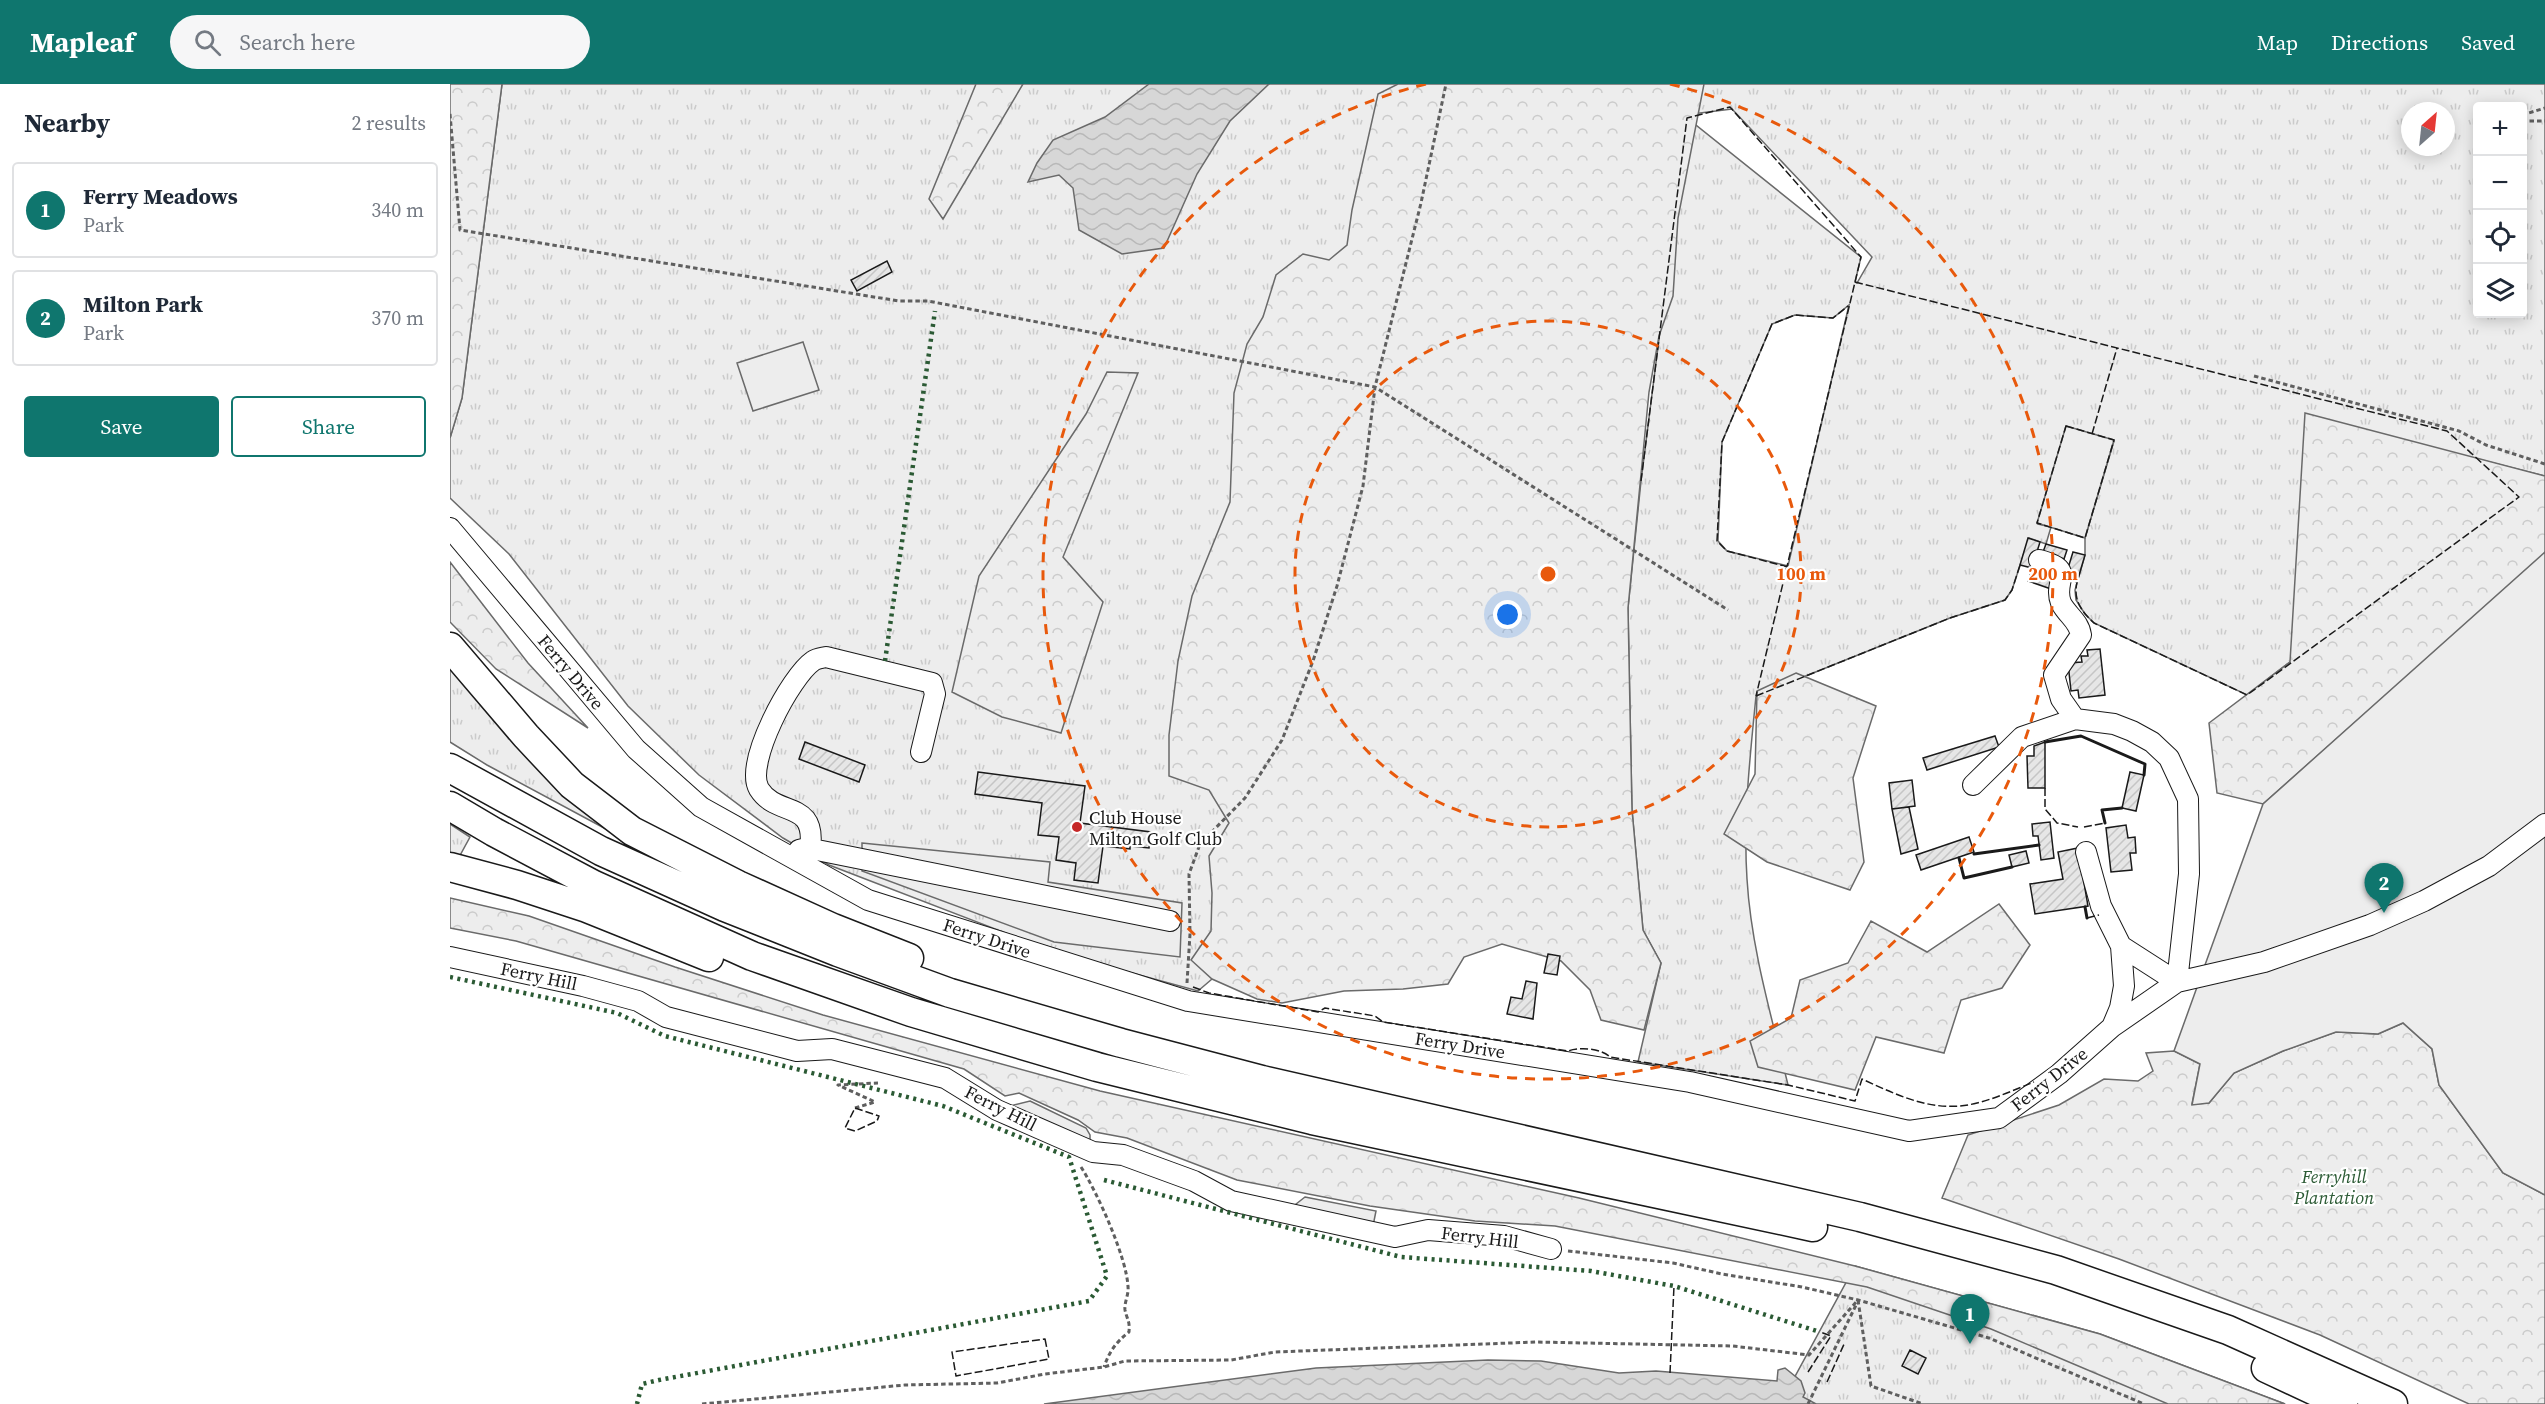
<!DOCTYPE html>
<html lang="en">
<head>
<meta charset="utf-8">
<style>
  :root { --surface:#fff; --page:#f6f6f7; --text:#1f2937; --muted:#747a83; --line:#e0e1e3; --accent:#0f766e }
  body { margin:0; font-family:"Source Serif 4",serif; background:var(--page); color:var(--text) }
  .controls { position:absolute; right:18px; top:18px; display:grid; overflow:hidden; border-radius:6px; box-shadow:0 3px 15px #0003 }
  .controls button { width:54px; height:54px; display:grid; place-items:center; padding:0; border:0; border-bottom:2px solid var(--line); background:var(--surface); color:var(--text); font:30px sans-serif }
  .compass { position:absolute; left:1951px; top:18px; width:54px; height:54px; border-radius:50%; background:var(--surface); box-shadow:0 3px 15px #0003; rotate:27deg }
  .you { position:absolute; left:1058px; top:531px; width:21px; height:21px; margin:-15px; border:4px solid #fff; border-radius:50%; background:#1a73e8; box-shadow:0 0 0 9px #1a73e833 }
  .badge { display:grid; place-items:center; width:39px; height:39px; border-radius:50%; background:var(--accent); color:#fff; font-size:20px; font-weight:700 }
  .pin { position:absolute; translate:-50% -50px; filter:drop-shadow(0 2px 3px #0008) }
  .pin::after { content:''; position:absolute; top:32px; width:21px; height:18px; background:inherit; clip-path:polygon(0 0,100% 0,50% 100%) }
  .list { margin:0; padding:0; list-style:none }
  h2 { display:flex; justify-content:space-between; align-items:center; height:78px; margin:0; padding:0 24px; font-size:26px }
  h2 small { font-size:20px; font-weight:400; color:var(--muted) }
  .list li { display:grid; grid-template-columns:39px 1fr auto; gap:18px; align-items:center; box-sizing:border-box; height:96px; margin:0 12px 12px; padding:0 12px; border:2px solid var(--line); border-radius:6px }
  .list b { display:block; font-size:22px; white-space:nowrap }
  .list p { margin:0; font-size:20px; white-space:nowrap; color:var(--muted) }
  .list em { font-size:20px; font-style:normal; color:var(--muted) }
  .actions { display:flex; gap:12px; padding:18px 24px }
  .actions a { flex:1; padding:14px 0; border:2px solid var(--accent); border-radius:6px; text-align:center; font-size:21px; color:var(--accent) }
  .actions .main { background:var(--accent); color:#fff }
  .icon { flex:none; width:33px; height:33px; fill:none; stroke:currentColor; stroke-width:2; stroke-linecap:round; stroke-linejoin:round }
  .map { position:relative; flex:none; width:2095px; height:1320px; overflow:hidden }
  header { display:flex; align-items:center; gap:36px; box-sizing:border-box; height:84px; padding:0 30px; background:var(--accent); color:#fff }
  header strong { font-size:28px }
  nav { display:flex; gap:33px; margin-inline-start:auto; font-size:21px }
  .search { width:420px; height:54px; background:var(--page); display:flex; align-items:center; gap:15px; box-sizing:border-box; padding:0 21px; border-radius:33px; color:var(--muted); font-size:22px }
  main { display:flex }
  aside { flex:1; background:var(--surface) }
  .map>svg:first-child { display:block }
</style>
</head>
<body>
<header>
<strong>Mapleaf</strong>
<div class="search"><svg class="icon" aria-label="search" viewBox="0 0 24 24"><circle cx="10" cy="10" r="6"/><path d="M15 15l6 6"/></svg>Search here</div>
<nav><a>Map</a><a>Directions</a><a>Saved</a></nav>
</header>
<main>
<aside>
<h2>Nearby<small>2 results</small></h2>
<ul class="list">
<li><span class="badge">1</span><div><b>Ferry Meadows</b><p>Park</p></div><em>340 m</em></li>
<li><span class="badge">2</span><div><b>Milton Park</b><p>Park</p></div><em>370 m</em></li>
</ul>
<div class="actions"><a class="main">Save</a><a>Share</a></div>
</aside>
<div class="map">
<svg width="2095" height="1320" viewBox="0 0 2095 1320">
  <defs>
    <pattern id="grass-tufts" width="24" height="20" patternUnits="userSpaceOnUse" patternTransform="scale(1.5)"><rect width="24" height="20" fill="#ededed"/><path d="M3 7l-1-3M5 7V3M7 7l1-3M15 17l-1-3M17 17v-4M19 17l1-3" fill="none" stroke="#cbcbcb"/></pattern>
    <pattern id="forest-crowns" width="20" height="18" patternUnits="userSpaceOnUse" patternTransform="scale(1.5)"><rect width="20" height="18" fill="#ededed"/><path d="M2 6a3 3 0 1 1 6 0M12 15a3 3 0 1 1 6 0" fill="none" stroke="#cbcbcb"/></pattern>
    <pattern id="water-waves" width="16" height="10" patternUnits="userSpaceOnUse" patternTransform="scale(1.5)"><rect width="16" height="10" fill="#d7d7d7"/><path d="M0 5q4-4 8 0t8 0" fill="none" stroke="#b8b8b8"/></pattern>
    <pattern id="building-hatch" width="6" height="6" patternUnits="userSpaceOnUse" patternTransform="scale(1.5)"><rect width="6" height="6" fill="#e6e6e6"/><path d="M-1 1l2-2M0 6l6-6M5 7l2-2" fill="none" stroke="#c5c5c5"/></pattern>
  </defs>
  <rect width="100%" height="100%" fill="#fff"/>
  <!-- grass -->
  <path fill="url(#grass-tufts)" stroke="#6a6a6a" stroke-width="1.5" fill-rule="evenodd" d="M52 0H2095V392L2028 375 1840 578 1797 611 1644 539 1635 530 1626 516 1625 506 1635 471V454L1664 357 1588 440 1601 443 1596 460 1579 454 1562 506 1555 516 1500 534 1306 612C1300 673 1293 734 1297 795 1301 864 1322 934 1338 1001L1188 978 1211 879 1193 846 1182 726 1178 524 1191 397 1237 34 1411 173 1405 198 1407 199 1422 173 1282 25 1194 36 851 819 748 907 605 868 379 781 333 754 249 691 178 622 59 470 0 414V354L12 314ZM2028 22H2072V230H2028ZM1960 27H1996V63H1960ZM1399 221 1338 482 1277 467 1268 457 1272 358 1322 240 1345 231 1383 234Z
    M0 585 169 752 37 681 0 658Z
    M0 740 20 753 8 775 0 772Z
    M1405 1182 1650 1250 1835 1320H1330Z"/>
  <!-- forest -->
  <path fill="url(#forest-crowns)" stroke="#6a6a6a" stroke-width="1.5" d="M0 0H52L12 314 0 354Z
    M526 0H573L493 135 479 115Z
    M948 0H1254L1228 134 1223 212 1209 252 1199 308 1178 524 1182 726 1193 846 1211 879 1194 946 1151 936 1140 906 1111 877 1052 860 1014 873 998 900 953 905 894 907 832 919 807 915 762 895 741 876 761 847 762 809 759 772 779 739 759 706 719 692V651L728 577 742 512 780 418 784 309 797 260 813 233 826 191 853 170 879 176 897 161 902 126 928 10Z
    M657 288 688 289 613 473 653 518 611 649 552 633 502 608 529 492 636 330Z
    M1855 329 2095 392V494H2068L1813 720 1767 709 1759 639 1840 578Z
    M0 478 78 579 138 644 46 585 0 538Z
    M1346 589 1426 622 1403 694 1414 778 1400 806 1317 778 1274 750 1305 690 1307 607Z
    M0 814 79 832 225 883 373 931 650 1007 1129 1114 1405 1182 1650 1250 1835 1320H1718L1541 1245 1417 1203 1105 1142 1025 1137 920 1122 787 1096 677 1054 645 1048 628 1036 569 1009 555 1012 514 985 66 857 0 844Z
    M1549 820 1580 861 1552 904 1511 916 1494 969 1426 953 1405 1006 1308 983 1300 957 1341 934 1350 896 1398 879 1421 837 1477 868Z
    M1953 939 1982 965 1989 1001 2053 1089 2095 1111V1320H2019L1870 1251 1669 1175 1492 1114 1518 1051 1609 1021 1654 995 1688 997 1703 987 1696 969 1724 967 1750 980 1742 1020 1759 1019 1784 989 1833 967 1886 948 1928 950Z"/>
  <!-- built -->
  <path fill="#ededed" stroke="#6a6a6a" stroke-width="1.5" d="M353 258 369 306 303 327 287 279Z
    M1616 342 1664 356 1635 454 1587 439Z
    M2095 468V1111L2053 1089 1989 1001 1982 965 1953 939 1928 950 1886 948 1833 967 1784 989 1759 1019 1742 1021 1750 980 1724 967 1813 720Z
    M412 759 600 778 598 798 732 819 730 873 604 858 412 787Z
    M580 1017 636 1044 640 1051V1058L560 1022Z
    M855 1113 926 1127 923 1142 841 1124Z"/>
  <!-- water -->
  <path fill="url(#water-waves)" stroke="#6a6a6a" stroke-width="1.5" d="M699 0H819L780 37 747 90 714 164 672 170 629 146 623 104 609 91 578 98 587 79 603 56 655 33Z
    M1038 1276 1091 1277 1169 1289 1206 1287 1327 1297 1328 1286 1335 1284 1351 1297 1355 1309 1353 1313 1366 1320H594L866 1284Z"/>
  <!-- building -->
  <path fill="url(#building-hatch)" stroke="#1a1a1a" stroke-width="1.5" d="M437 177 442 188 407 207 401 196Z
    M1578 454 1590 458 1582 484 1570 481Z
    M1596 460 1617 466 1614 475 1593 468Z
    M1623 468 1635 471 1627 498 1615 494Z
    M1582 486 1608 494 1604 506 1578 497Z
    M1650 565 1655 611 1629 614 1628 606 1621 607 1618 579 1632 578 1631 572H1638L1637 566Z
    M1545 652 1549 663 1477 686 1473 674Z
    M355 658 415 681 409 698 349 675Z
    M1595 658V704H1578L1577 672H1584V662Z
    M528 688 635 702 630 739 701 748 699 764 680 762V765L653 762 648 799 624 796 626 779 606 776 609 753 588 751 592 719 525 710Z
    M1680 688 1694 691 1686 727 1672 724Z
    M1462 696 1465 722 1442 725 1439 699Z
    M1459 723 1468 765 1451 770 1442 725Z
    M1600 738 1604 774 1591 776 1588 752H1583L1582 740Z
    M1676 741 1678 754 1685 753 1686 769H1680L1682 786 1661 788 1656 744Z
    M1519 753 1524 768 1471 786 1466 771Z
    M1628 764 1638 822 1585 830 1580 800 1613 795 1608 768Z
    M1576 767 1579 779 1562 783 1559 771Z
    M1098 870 1110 872 1107 891 1094 889Z
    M1076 897 1087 899 1083 935 1057 930 1061 913 1072 915Z
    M1460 1266 1476 1274 1468 1290 1452 1282Z"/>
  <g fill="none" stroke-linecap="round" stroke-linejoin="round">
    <!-- minor casing -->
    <g stroke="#1a1a1a" stroke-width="22">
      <path id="minor" d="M0 444 186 665 251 723 418 816 738 917 1240 998 1459 1047 1549 1034 1609 990 1662 943 1727 898 1814 878 1920 841 1974 817 2039 782 2095 740
        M1589 476C1628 486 1602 496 1611 519 1617 531 1629 537 1631 551L1604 591 1611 615 1625 635
        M1523 701 1572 653 1625 635 1664 640 1682 647 1702 658 1719 674 1738 715 1739 790 1727 898 1671 862
        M360 765C367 715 327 734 309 705 294 679 341 592 363 577 367 574 371 574 376 573L482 599 485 610 471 668
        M349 766 357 764 720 837
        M1636 768 1651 822 1671 862 1674 902 1670 924 1662 943
        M0 873 133 902 188 917 216 933 347 967 382 965 495 994 547 1026 643 1068 673 1071 744 1097 781 1117 945 1153 978 1146 1054 1152 1101 1165"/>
    </g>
    <!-- highway casing -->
    <g stroke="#1a1a1a" stroke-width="31">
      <path id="highway" d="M0 563 76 652 122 701 182 747 288 801 383 844 459 874
        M0 684 151 767 275 823 388 868 500 909 671 959 812 996 1410 1133 1606 1186 1778 1246 1943 1320
        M0 722 44 748 144 801 302 872 461 928 647 983 862 1036 1363 1143
        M0 783 67 801 137 824 259 873
        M1816 1284 1893 1320"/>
    </g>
    <!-- path -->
    <path stroke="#5f5f5f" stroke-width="3" stroke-dasharray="4.5 3" stroke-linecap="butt" d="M0 30 10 146 449 217H478L925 303 1278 526
      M2072 31 2095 24
      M2072 37H2095
      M1804 292 2009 347 2036 361 2095 380
      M737 899 740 850 739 790 750 760 795 714 832 656 863 577 887 502 913 402 925 303 971 119 996 0
      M405 1024 425 1018 388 1001 428 999
      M631 1083C647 1108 677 1174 678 1203 679 1210 674 1219 675 1226 677 1236 680 1236 679 1248 666 1258 659 1268 654 1283
      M1118 1167 1223 1179 1272 1190 1352 1203 1408 1216 1539 1254 1694 1320
      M1408 1216 1421 1302 1473 1320
      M252 1320 455 1301 547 1299 595 1290 654 1283 675 1277 781 1276 825 1268 1086 1258 1283 1262 1359 1271 1408 1216
      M1358 1320 1407 1219"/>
    <!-- minor -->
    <use href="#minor" stroke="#fff" stroke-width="20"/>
    <!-- highway -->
    <use href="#highway" stroke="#fff" stroke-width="28"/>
    <!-- hedge -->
    <path stroke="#2b5a34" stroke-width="4.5" stroke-dasharray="3 4.5" stroke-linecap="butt" d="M435 577 485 227
      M0 893 167 929 215 952 493 1022 619 1073 657 1192 639 1217 209 1296 192 1300 187 1320
      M654 1096 951 1173 1141 1187 1224 1202 1370 1248"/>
    <!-- fence -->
    <path stroke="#1a1a1a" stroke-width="1.5" stroke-dasharray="8 3" stroke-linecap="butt" d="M1405 198 1997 347 2069 413 1797 611 1644 539C1631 527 1623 516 1627 498
      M1616 342 1664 356 1635 454 1587 439Z
      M1642 350 1667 264
      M1191 397 1237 34 1280 23 1411 173 1306 612
      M1338 483 1277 467 1267 457 1272 358 1322 240 1345 231 1383 234 1398 222
      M1306 612 1500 534 1555 516 1562 506 1570 481
      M1595 704V725L1607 739 1628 743
      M1634 743 1655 739
      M1637 834 1649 831
      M743 903 759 909 868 928 875 924 925 932 933 938 1118 967C1129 963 1151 964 1160 973L1338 1001 1405 1017 1412 995C1449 1012 1485 1030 1527 1019 1547 1014 1566 1005 1584 998
      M405 1024 429 1032 427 1037 405 1047 395 1044Z
      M595 1255 599 1275 506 1292 502 1268Z
      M1358 1288 1381 1252 1370 1248
      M1220 1289 1224 1202
      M1377 1298 1395 1258"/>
    <!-- wall -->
    <path stroke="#1a1a1a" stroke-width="3" d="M1595 658 1631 652 1695 680 1694 691
      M1655 739 1652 726 1672 724
      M1524 770 1589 761
      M1509 774 1514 794 1562 783
      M1635 823 1637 834"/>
  </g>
  <!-- distance rings -->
  <g fill="none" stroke="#e8590c" stroke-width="3" stroke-dasharray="10 8">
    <circle cx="1098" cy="490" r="253"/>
    <path d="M1220 0A505 505 0 1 1 976 0"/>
  </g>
  <!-- markers -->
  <circle fill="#c62828" stroke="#fff" stroke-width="2" cx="627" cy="743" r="6"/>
  <g text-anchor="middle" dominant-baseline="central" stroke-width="4.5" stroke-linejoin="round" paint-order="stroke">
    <!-- street labels -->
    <g font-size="18" fill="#1a1a1a" stroke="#fff">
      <text transform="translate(121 588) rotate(50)">Ferry Drive</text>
      <text transform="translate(537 854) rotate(18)">Ferry Drive</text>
      <text transform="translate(89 892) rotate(12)">Ferry Hill</text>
      <text transform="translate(1010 961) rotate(9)">Ferry Drive</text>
      <text transform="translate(1599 995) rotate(-38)">Ferry Drive</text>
      <text transform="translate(551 1024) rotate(27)">Ferry Hill</text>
      <text transform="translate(1030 1153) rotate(7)">Ferry Hill</text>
    </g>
    <!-- poi labels -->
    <g font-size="18" fill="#1a1a1a" stroke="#fff" text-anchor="start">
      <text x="639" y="733">Club House<tspan x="639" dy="21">Milton Golf Club</tspan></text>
    </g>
    <!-- park labels -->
    <g font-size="18" font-style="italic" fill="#2b5a34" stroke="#fff">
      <text x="1884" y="1092">Ferryhill<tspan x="1884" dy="21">Plantation</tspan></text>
    </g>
  </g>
  <circle cx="1098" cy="490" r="9" fill="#e8590c" stroke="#fff" stroke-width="3"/>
  <g font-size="18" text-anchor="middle" font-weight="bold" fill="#e8590c" stroke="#fff" stroke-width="4.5" stroke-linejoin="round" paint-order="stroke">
    <text x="1351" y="496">100 m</text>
    <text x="1603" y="496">200 m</text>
  </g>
</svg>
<div class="controls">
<button>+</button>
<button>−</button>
<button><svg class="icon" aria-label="locate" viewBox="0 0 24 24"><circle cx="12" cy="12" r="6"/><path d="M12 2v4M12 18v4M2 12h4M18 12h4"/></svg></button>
<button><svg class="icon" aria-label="layers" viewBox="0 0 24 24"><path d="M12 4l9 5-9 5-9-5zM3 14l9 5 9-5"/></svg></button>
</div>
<svg class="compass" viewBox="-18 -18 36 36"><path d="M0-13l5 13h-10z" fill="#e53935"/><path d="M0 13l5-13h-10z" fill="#747a83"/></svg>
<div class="you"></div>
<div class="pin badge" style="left:1520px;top:1260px">1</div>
<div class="pin badge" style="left:1934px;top:829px">2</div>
</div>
</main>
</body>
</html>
